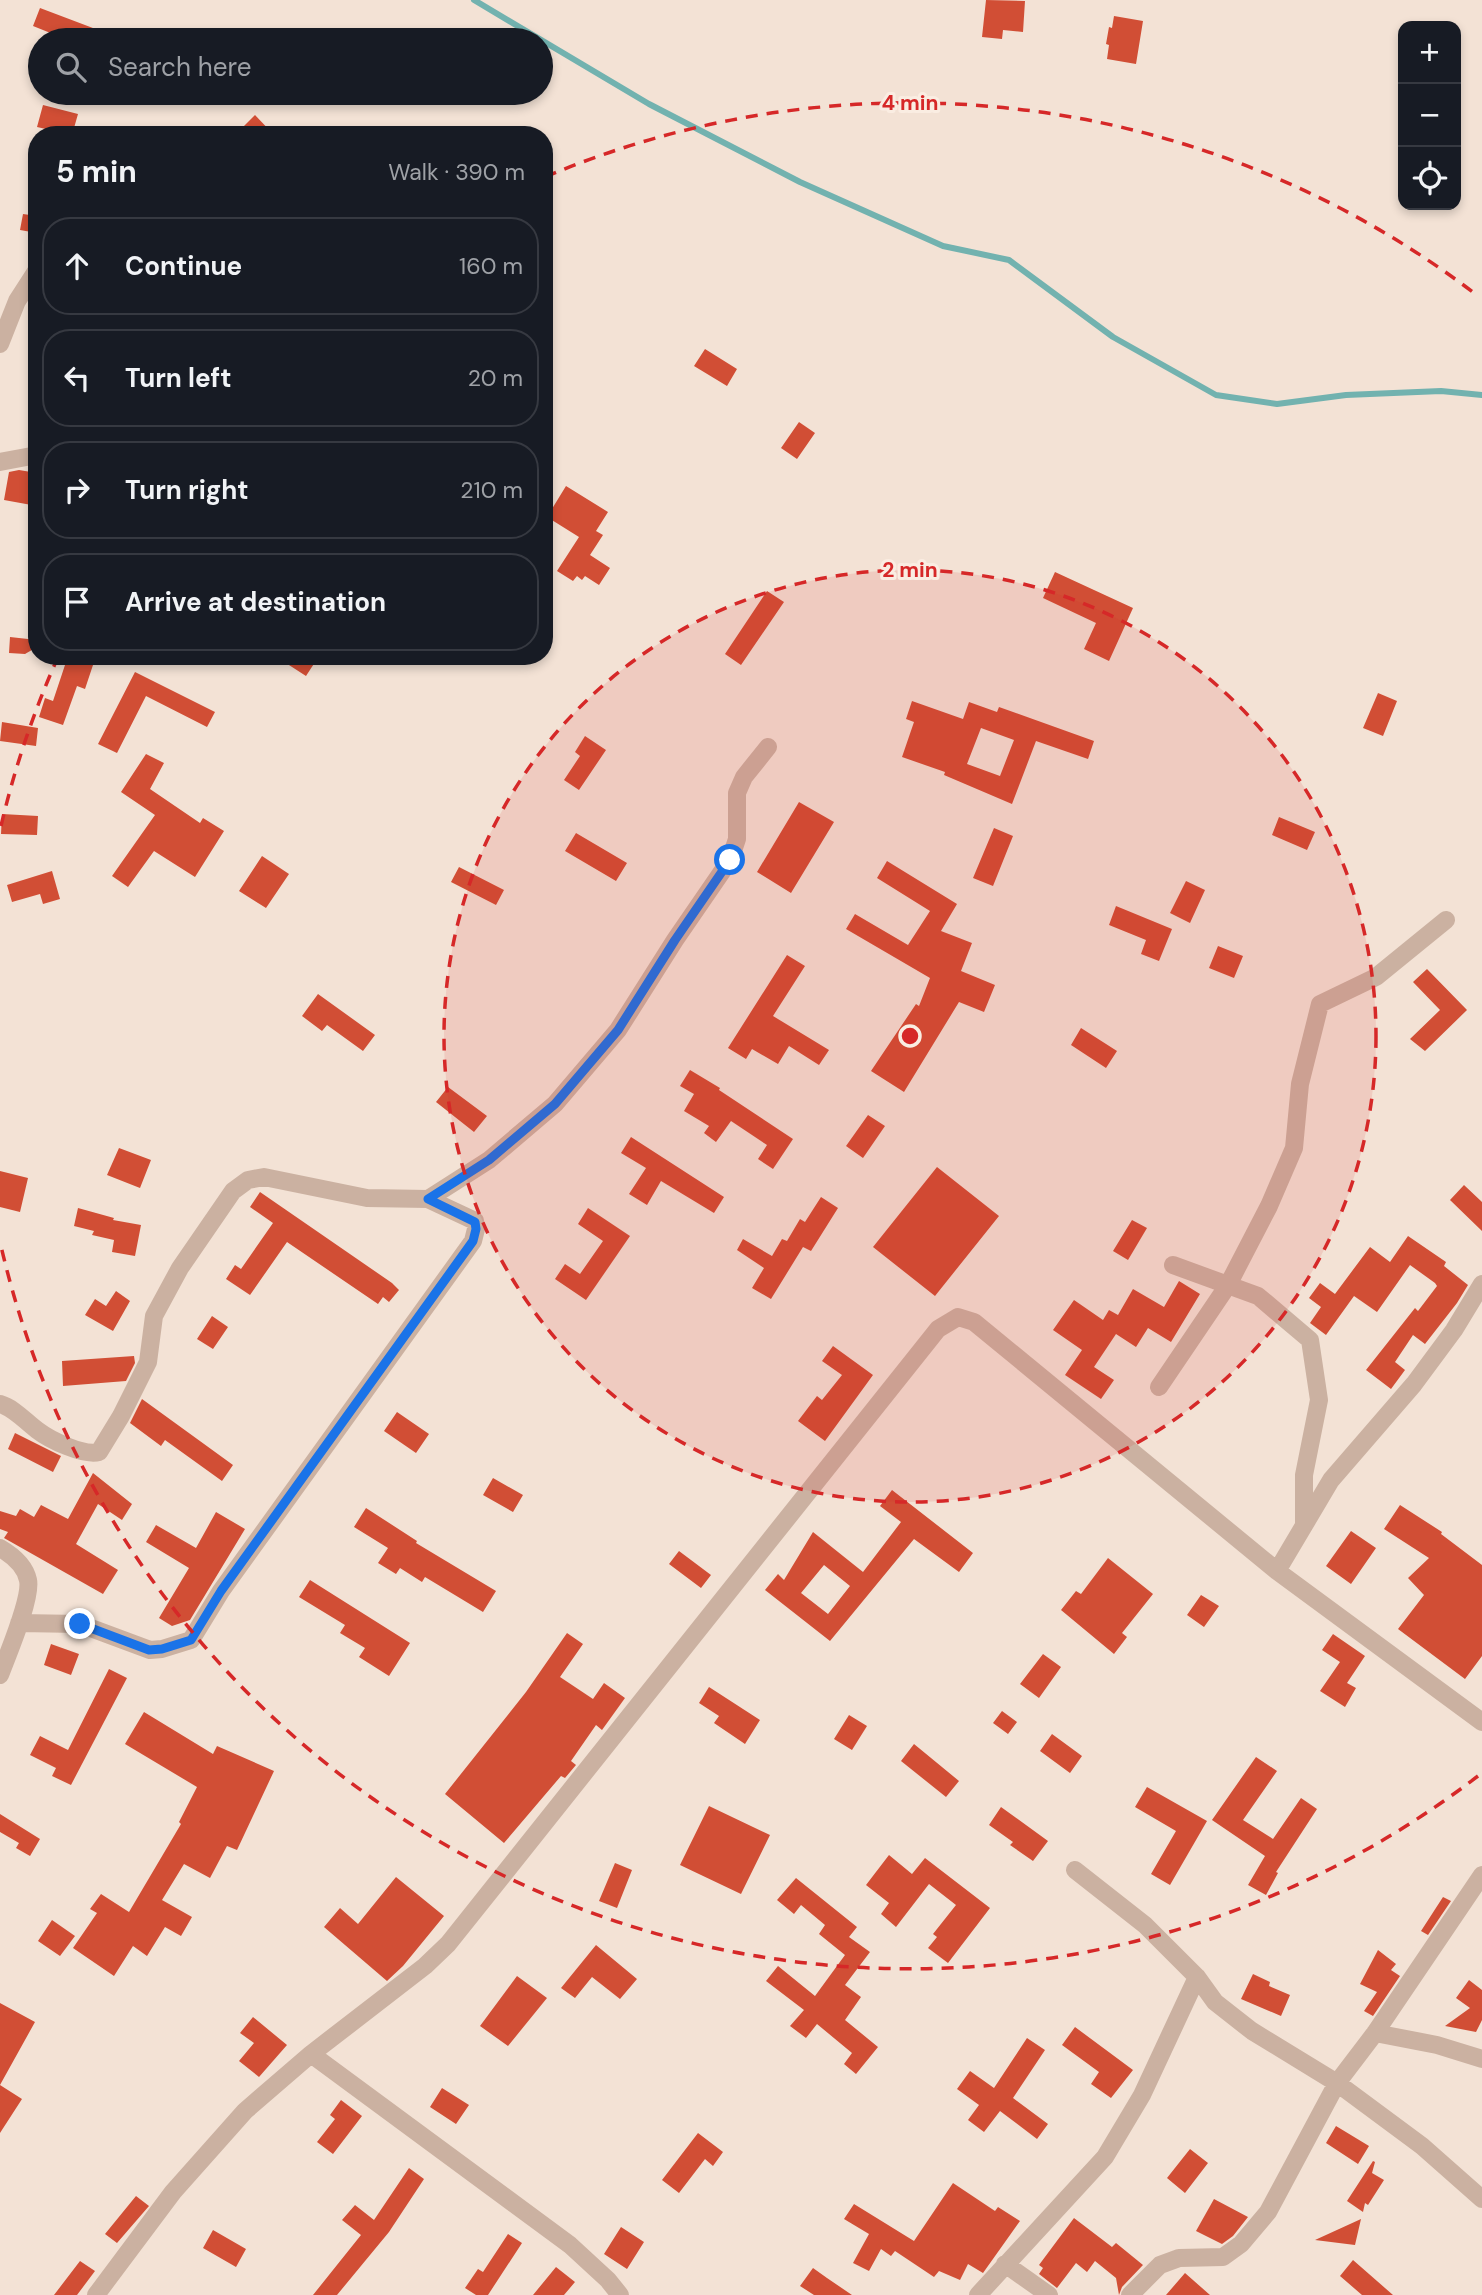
<!DOCTYPE html>
<html lang="en">
<head>
<meta charset="utf-8">
<style>
  :root { --surface:#171b24; --page:#242831; --text:#f1f3f6; --muted:#9ea1a6; --line:#363941 }
  body { margin:0; font-family:"DM Sans",sans-serif; background:var(--page); color:var(--text) }
  .controls { position:absolute; right:21px; top:21px; display:grid; overflow:hidden; border-radius:14px; box-shadow:0 4px 10px #0003 }
  .controls button { width:63px; height:63px; display:grid; place-items:center; padding:0; border:0; border-bottom:2px solid var(--line); background:var(--surface); color:var(--text); font:35px sans-serif }
  .stop { position:absolute; width:21px; height:21px; margin:-16px; border:5px solid #1a73e8; border-radius:50%; background:#fff }
  .stop.end { background:#1a73e8; border-color:#fff; box-shadow:0 2px 7px #0008 }
  .list { margin:0; padding:0; list-style:none }
  h2 { display:flex; justify-content:space-between; align-items:center; height:91px; margin:0; padding:0 28px; font-size:30px }
  h2 small { font-size:23px; font-weight:400; color:var(--muted) }
  .list li { display:grid; grid-template-columns:46px 1fr auto; gap:21px; align-items:center; box-sizing:border-box; height:98px; margin:0 14px 14px; padding:0 14px; border:2px solid var(--line); border-radius:28px }
  .list b { display:block; font-size:26px; white-space:nowrap }
  .list em { font-size:23px; font-style:normal; color:var(--muted) }
  .icon { flex:none; width:38px; height:38px; fill:none; stroke:currentColor; stroke-width:2; stroke-linecap:round; stroke-linejoin:round }
  .map { position:relative; flex:none; width:1482px; height:2295px; overflow:hidden }
  .search { position:absolute; background:var(--surface); box-shadow:0 4px 10px #0003; left:28px; top:28px; width:525px; height:77px; display:flex; align-items:center; gap:18px; box-sizing:border-box; padding:0 24px; border-radius:38px; color:var(--muted); font-size:26px }
  .panel { position:absolute; background:var(--surface); box-shadow:0 4px 10px #0003; left:28px; top:126px; width:525px; height:539px; border-radius:28px }
  .map>svg:first-child { display:block }
</style>
</head>
<body>
<div class="map">
<svg width="1482" height="2295" viewBox="0 0 1482 2295">
  <rect width="100%" height="100%" fill="#f3e2d5"/>
  <g fill="none" stroke-linecap="round" stroke-linejoin="round">
    <!-- stream -->
    <path stroke="#72b2af" stroke-width="6" d="M474 0 649 104 800 182 943 246 1009 260 1113 337 1216 395 1277 404 1346 395 1441 391 1482 395"/>
  </g>
  <!-- building -->
  <path fill="#d14e35" fill-rule="evenodd" d="M986 0 1025 1 1023 32 1003 30 1002 39 982 37Z
    M40 8 122 39 121 40H68L33 26Z
    M1114 16 1143 21 1136 64 1107 59 1109 45 1106 44 1109 27 1112 28Z
    M43 105 78 114 72 135 37 127Z
    M255 115 274 135H235Z
    M23 214 37 216V233L20 230Z
    M705 349 737 369 727 386 694 366Z
    M799 422 815 433 797 459 781 448Z
    M19 470 37 473V506L4 500 9 472Z
    M566 486 608 512 596 531 603 535 590 555 610 568 599 585 585 576 582 580 577 576 573 581 557 571 579 537 547 517Z
    M1055 572 1133 608 1109 661 1084 649 1096 623 1043 598Z
    M767 591 784 602 741 665 725 654Z
    M10 637 37 640V647L25 654 9 653Z
    M68 656H96L85 689 77 686 63 725 39 717 45 698 53 701Z
    M275 656H319L306 676Z
    M135 672 215 712 207 727 146 696 117 753 98 744Z
    M1378 693 1397 701 1383 736 1363 728Z
    M912 701 963 719 969 702 997 712 999 707 1094 741 1088 759 1036 741 1012 804 944 775 945 772 902 757 914 722 906 719ZM981 728 1014 740 1000 776 967 764Z
    M2 722 38 728 36 746 0 741Z
    M585 736 606 750 579 790 564 780 580 756 575 752Z
    M146 754 164 763 150 789 200 823 203 818 224 831 195 877 154 851 128 887 112 876 155 815 121 792Z
    M799 802 834 822 791 893 757 872Z
    M2 814 38 816 37 835 1 834Z
    M1279 817 1315 832 1307 850 1272 835Z
    M994 828 1013 836 993 886 973 878Z
    M576 833 627 863 616 881 565 851Z
    M262 856 289 874 266 908 239 891Z
    M887 861 957 904 941 931 972 943 961 971 995 985 984 1012 959 1002 904 1092 871 1071 916 1004 919 1006 930 978 846 929 855 914 908 945 930 911 877 878Z
    M459 867 504 890 496 905 451 882Z
    M52 871 60 899 43 904 40 894 12 902 7 885Z
    M1186 881 1205 890 1190 923 1170 913Z
    M1116 906 1172 929 1159 961 1141 954 1146 940 1109 925Z
    M1218 946 1243 956 1234 978 1209 968Z
    M787 955 805 966 773 1016 829 1050 819 1065 789 1046 778 1064 752 1049 746 1059 728 1048Z
    M1427 969 1467 1010 1425 1051 1410 1039 1440 1010 1413 982Z
    M318 994 375 1035 363 1051 327 1025 322 1031 302 1016Z
    M1081 1028 1117 1051 1106 1068 1071 1045Z
    M690 1070 720 1088 719 1090 793 1139 773 1169 758 1159 767 1145 731 1121 716 1142 704 1133 709 1126 684 1111 694 1094 680 1086Z
    M448 1087 487 1116 474 1132 436 1102Z
    M868 1115 885 1126 863 1158 846 1146Z
    M631 1137 724 1197 714 1213 661 1181 647 1205 629 1194 646 1168 621 1153Z
    M119 1148 151 1160 140 1188 107 1175Z
    M937 1167 999 1216 935 1296 873 1247Z
    M0 1171 28 1178 20 1212 0 1207Z
    M1464 1185 1482 1202V1231L1450 1200Z
    M260 1192 392 1283 399 1290 389 1302 383 1297 378 1304 287 1242 250 1295 226 1279 235 1265 241 1269 273 1223 250 1207Z
    M821 1197 838 1208 811 1251 803 1247 771 1299 752 1288 764 1268 737 1250 743 1239 772 1256 782 1239 787 1241 800 1219 805 1222Z
    M78 1208 114 1218 113 1220 141 1225 135 1256 112 1252 114 1240 92 1235 94 1231 74 1226Z
    M588 1208 630 1236 586 1300 555 1279 565 1264 580 1274 603 1241 578 1224Z
    M1132 1220 1147 1228 1128 1260 1113 1251Z
    M1408 1236 1446 1262 1444 1266 1468 1285 1457 1303 1425 1344 1413 1335 1395 1362 1405 1370 1391 1389 1366 1370 1415 1308 1418 1311 1437 1286 1435 1283 1410 1265 1377 1312 1354 1296 1326 1335 1310 1323 1321 1307 1309 1298 1320 1283 1335 1294 1370 1247 1390 1262Z
    M1179 1281 1200 1294 1171 1342 1148 1328 1136 1347 1116 1334 1094 1367 1114 1380 1101 1399 1065 1375 1082 1350 1053 1330 1074 1300 1103 1320 1109 1310 1118 1315 1133 1289 1164 1307Z
    M116 1291 130 1301 113 1331 85 1315 95 1299 106 1306Z
    M212 1316 228 1327 213 1349 197 1339Z
    M833 1346 873 1375 825 1441 798 1421 817 1396 822 1400 842 1375 822 1361Z
    M134 1356 135 1363 126 1381 63 1386 62 1361Z
    M142 1399 233 1465 222 1481 165 1440 161 1446 130 1423Z
    M397 1412 429 1434 416 1453 384 1431Z
    M15 1433 61 1456 53 1472 8 1449Z
    M93 1473 132 1504 122 1520 98 1504 76 1544 118 1570 103 1594 4 1538 8 1532 0 1529V1511L16 1516 20 1509 34 1517 41 1505 68 1519Z
    M493 1478 523 1495 513 1512 483 1495Z
    M892 1490 973 1553 959 1572 914 1539 830 1641 765 1590 778 1574 784 1580 813 1532 863 1572 901 1522 880 1506ZM824 1565 850 1586 828 1614 801 1593Z
    M1400 1505 1442 1532 1441 1534 1482 1565V1656L1465 1679 1398 1629 1424 1595 1408 1578 1429 1558 1384 1529Z
    M366 1508 417 1541 416 1543 496 1591 483 1612 425 1577 422 1582 400 1568 396 1574 378 1563 388 1548 354 1527Z
    M216 1512 245 1529 190 1620 172 1626 159 1618 189 1568 146 1542 156 1525 196 1548Z
    M1351 1531 1376 1548 1351 1584 1326 1566Z
    M679 1551 711 1575 701 1588 669 1564Z
    M1108 1558 1153 1594 1122 1633 1127 1637 1114 1654 1061 1610 1076 1591 1081 1594Z
    M310 1580 410 1643 389 1676 359 1657 365 1648 340 1633 345 1625 299 1597Z
    M1201 1595 1219 1606 1204 1627 1187 1615Z
    M567 1633 583 1644 560 1677 593 1699 604 1683 625 1698 602 1730 596 1725 571 1761 576 1765 565 1778 561 1776 504 1843 445 1794 526 1692Z
    M1333 1634 1365 1656 1347 1683 1356 1688 1345 1707 1320 1691 1340 1662 1322 1650Z
    M51 1644 79 1654 71 1675 44 1665Z
    M1043 1654 1061 1667 1039 1698 1020 1684Z
    M109 1669 127 1678 71 1785 52 1776 56 1768 30 1755 40 1736 68 1750Z
    M709 1687 760 1720 745 1744 714 1723 719 1716 699 1703Z
    M1002 1711 1017 1722 1008 1734 993 1723Z
    M144 1712 213 1754 217 1746 274 1771 237 1850 227 1846 210 1878 184 1864 162 1900 192 1917 181 1936 165 1927 147 1956 133 1946 114 1976 73 1948 97 1913 90 1909 101 1894 129 1912 181 1824 179 1822 197 1787 125 1744Z
    M849 1715 867 1726 852 1750 834 1739Z
    M1052 1734 1082 1756 1070 1773 1040 1751Z
    M914 1744 959 1781 946 1797 901 1761Z
    M1256 1757 1277 1771 1243 1820 1273 1839 1301 1798 1317 1809 1276 1872 1278 1873 1266 1895 1248 1885 1265 1856 1212 1820Z
    M1147 1787 1207 1821 1170 1885 1151 1874 1176 1831 1135 1807Z
    M709 1806 770 1835 741 1894 680 1865Z
    M1001 1807 1048 1841 1033 1861 1010 1845 1013 1842 989 1825Z
    M0 1814 40 1839 30 1856 16 1848 19 1843 0 1832Z
    M889 1855 912 1874 925 1858 990 1908 948 1963 928 1948 937 1937 933 1934 956 1905 929 1884 896 1927 881 1914 889 1903 866 1885Z
    M615 1863 632 1870 617 1908 599 1901Z
    M396 1877 444 1916 403 1966 387 1981 324 1927 340 1908 358 1924Z
    M796 1878 857 1927 849 1937 870 1952 845 1985 861 1997 845 2020 878 2047 856 2074 844 2064 852 2053 817 2024 806 2038 790 2026 804 2010 766 1981 778 1966 815 1996 845 1955 819 1934 825 1925 801 1905 794 1914 777 1900Z
    M1443 1897 1451 1901 1428 1935 1421 1931Z
    M52 1920 75 1936 60 1956 38 1941Z
    M596 1945 637 1979 620 1999 592 1977 575 1998 561 1988Z
    M1378 1950 1396 1964 1391 1970 1400 1976 1373 2016 1364 2011 1377 1992 1360 1984Z
    M1253 1974 1270 1982 1269 1986 1290 1995 1281 2016 1241 1999Z
    M517 1976 547 1998 508 2046 480 2026Z
    M1469 1980 1482 1990V2020L1476 2032 1445 2026 1470 2008 1456 1998Z
    M0 2003 35 2022 0 2085 22 2099 0 2133Z
    M253 2017 287 2045 259 2077 239 2061 254 2043 240 2033Z
    M1075 2027 1133 2070 1111 2098 1091 2084 1099 2072 1062 2045Z
    M1027 2038 1045 2050 1013 2098 1048 2124 1037 2139 1000 2111 984 2132 968 2120 979 2105 957 2089 970 2071 994 2088Z
    M442 2088 469 2105 456 2124 430 2107Z
    M341 2100 362 2116 333 2154 317 2142 335 2119 330 2115Z
    M1336 2126 1369 2146 1358 2164 1326 2143Z
    M698 2133 723 2152 713 2166 705 2159 679 2193 662 2180Z
    M1190 2149 1208 2163 1185 2193 1167 2178Z
    M1373 2161 1375 2162 1372 2173 1384 2180 1368 2205 1365 2203 1363 2212 1347 2201Z
    M409 2168 424 2179 389 2232 337 2295H313L361 2235 342 2220 355 2205 374 2220Z
    M953 2183 995 2211 998 2207 1020 2221 983 2273 968 2264 960 2280 939 2271 934 2277 895 2251 891 2256 881 2249 869 2271 853 2263 869 2234 844 2219 854 2204 914 2241Z
    M136 2196 149 2206 117 2243 105 2234Z
    M1214 2199 1248 2217 1233 2236 1222 2244 1196 2231Z
    M1074 2218 1112 2247 1116 2243 1143 2265 1122 2287 1119 2295 1116 2278 1095 2261 1087 2272 1076 2263 1057 2288 1039 2274 1043 2268 1039 2265Z
    M1361 2219 1355 2245 1315 2240Z
    M621 2227 644 2242 627 2269 604 2254Z
    M213 2230 246 2249 236 2267 203 2248Z
    M508 2234 522 2243 488 2295H476L465 2288 478 2269 483 2272Z
    M1353 2260 1393 2295H1362L1340 2276Z
    M80 2261 95 2271 77 2295H54Z
    M556 2267 575 2282 564 2295H533Z
    M813 2268 827 2278 852 2295H814L800 2286Z
    M1185 2273 1210 2295H1166Z"/>
  <g fill="none" stroke-linecap="round" stroke-linejoin="round">
    <!-- minor -->
    <path stroke="#cbb1a1" stroke-width="18" d="M0 344 17 301 37 270
      M0 462 37 455
      M428 1199 489 1160 555 1104 618 1030 675 940 730 860 737 839V793L744 777 768 747
      M1173 1265 1258 1296 1310 1340 1319 1400 1304 1475V1523
      M1159 1387 1228 1285 1269 1206 1294 1148 1300 1084 1320 1004 1376 977 1446 920
      M0 1404C14 1408 25 1421 37 1430 50 1440 83 1456 99 1452L121 1416 148 1362 154 1316 180 1268 233 1191 248 1180 264 1177 367 1198 428 1199 475 1221 476 1229 473 1241 221 1591 191 1640 162 1649 150 1650 80 1624 19 1623
      M0 1548C12 1555 25 1566 28 1580 32 1598 7 1656 0 1675
      M1277 1571 1331 1480 1414 1384 1454 1330 1482 1284
      M1075 1870 1145 1925 1197 1977 1215 2002 1252 2031 1337 2083 1422 2146 1482 2199
      M1375 2033 1437 2045 1482 2059
      M311 2054 570 2245 608 2280 620 2295
      M1005 2264 1049 2295
      M96 2295 173 2192 245 2111 311 2054 425 1966 448 1944 938 1329 958 1317 974 1322 1277 1571 1482 1722
      M978 2295 1105 2157 1142 2095 1197 1977
      M1130 2295 1160 2265 1179 2258 1223 2257 1241 2244 1268 2212 1337 2083 1375 2033 1482 1875"/>
  </g>
  <g fill="none" stroke-linecap="round" stroke-linejoin="round">
    <!-- route -->
    <path stroke="#1a73e8" stroke-width="9" d="M80 1624 149 1650 162 1649 191 1640 221 1591 473 1241 476 1229 475 1222 428 1199 489 1160 555 1104 618 1030 675 940 730 860"/>
  </g>
  <!-- distance rings -->
  <circle cx="910" cy="1036" r="466" fill="#d62828" fill-opacity=".12"/>
  <g fill="none" stroke="#d62828" stroke-width="3.5" stroke-dasharray="12 9">
    <circle cx="910" cy="1036" r="466"/>
    <path d="M1478 1776A933 933 0 0 1 1 1246M1 826A933 933 0 0 1 58 657M545 177A933 933 0 0 1 1478 296"/>
  </g>
  <circle cx="910" cy="1036" r="10" fill="#d62828" stroke="#faede2" stroke-width="3.5"/>
  <g font-size="21" text-anchor="middle" font-weight="bold" fill="#d62828" stroke="#faede2" stroke-width="6" stroke-linejoin="round" paint-order="stroke">
    <text x="910" y="110">4 min</text>
    <text x="910" y="577">2 min</text>
  </g>
</svg>
<div class="controls">
<button>+</button>
<button>−</button>
<button><svg class="icon" aria-label="locate" viewBox="0 0 24 24"><circle cx="12" cy="12" r="6"/><path d="M12 2v4M12 18v4M2 12h4M18 12h4"/></svg></button>
</div>
<div class="stop" style="left:730px;top:860px"></div>
<div class="stop end" style="left:80px;top:1624px"></div>
<div class="search"><svg class="icon" aria-label="search" viewBox="0 0 24 24"><circle cx="10" cy="10" r="6"/><path d="M15 15l6 6"/></svg>Search here</div>
<section class="panel">
<h2>5 min<small>Walk · 390 m</small></h2>
<ul class="list">
<li><svg class="icon" aria-label="ahead" viewBox="0 0 24 24"><path d="M12 20V5M6 11l6-6 6 6"/></svg><div><b>Continue</b></div><em>160 m</em></li>
<li><svg class="icon" aria-label="left" viewBox="0 0 24 24"><path d="M17 20v-9H6M10 6l-5 5 5 5"/></svg><div><b>Turn left</b></div><em>20 m</em></li>
<li><svg class="icon" aria-label="right" viewBox="0 0 24 24"><path d="M7 20v-9h11M14 6l5 5-5 5"/></svg><div><b>Turn right</b></div><em>210 m</em></li>
<li><svg class="icon" aria-label="arrive" viewBox="0 0 24 24"><path d="M6 21V4h12l-3 4 3 4H6"/></svg><div><b>Arrive at destination</b></div></li>
</ul>
</section>
</div>
</body>
</html>
